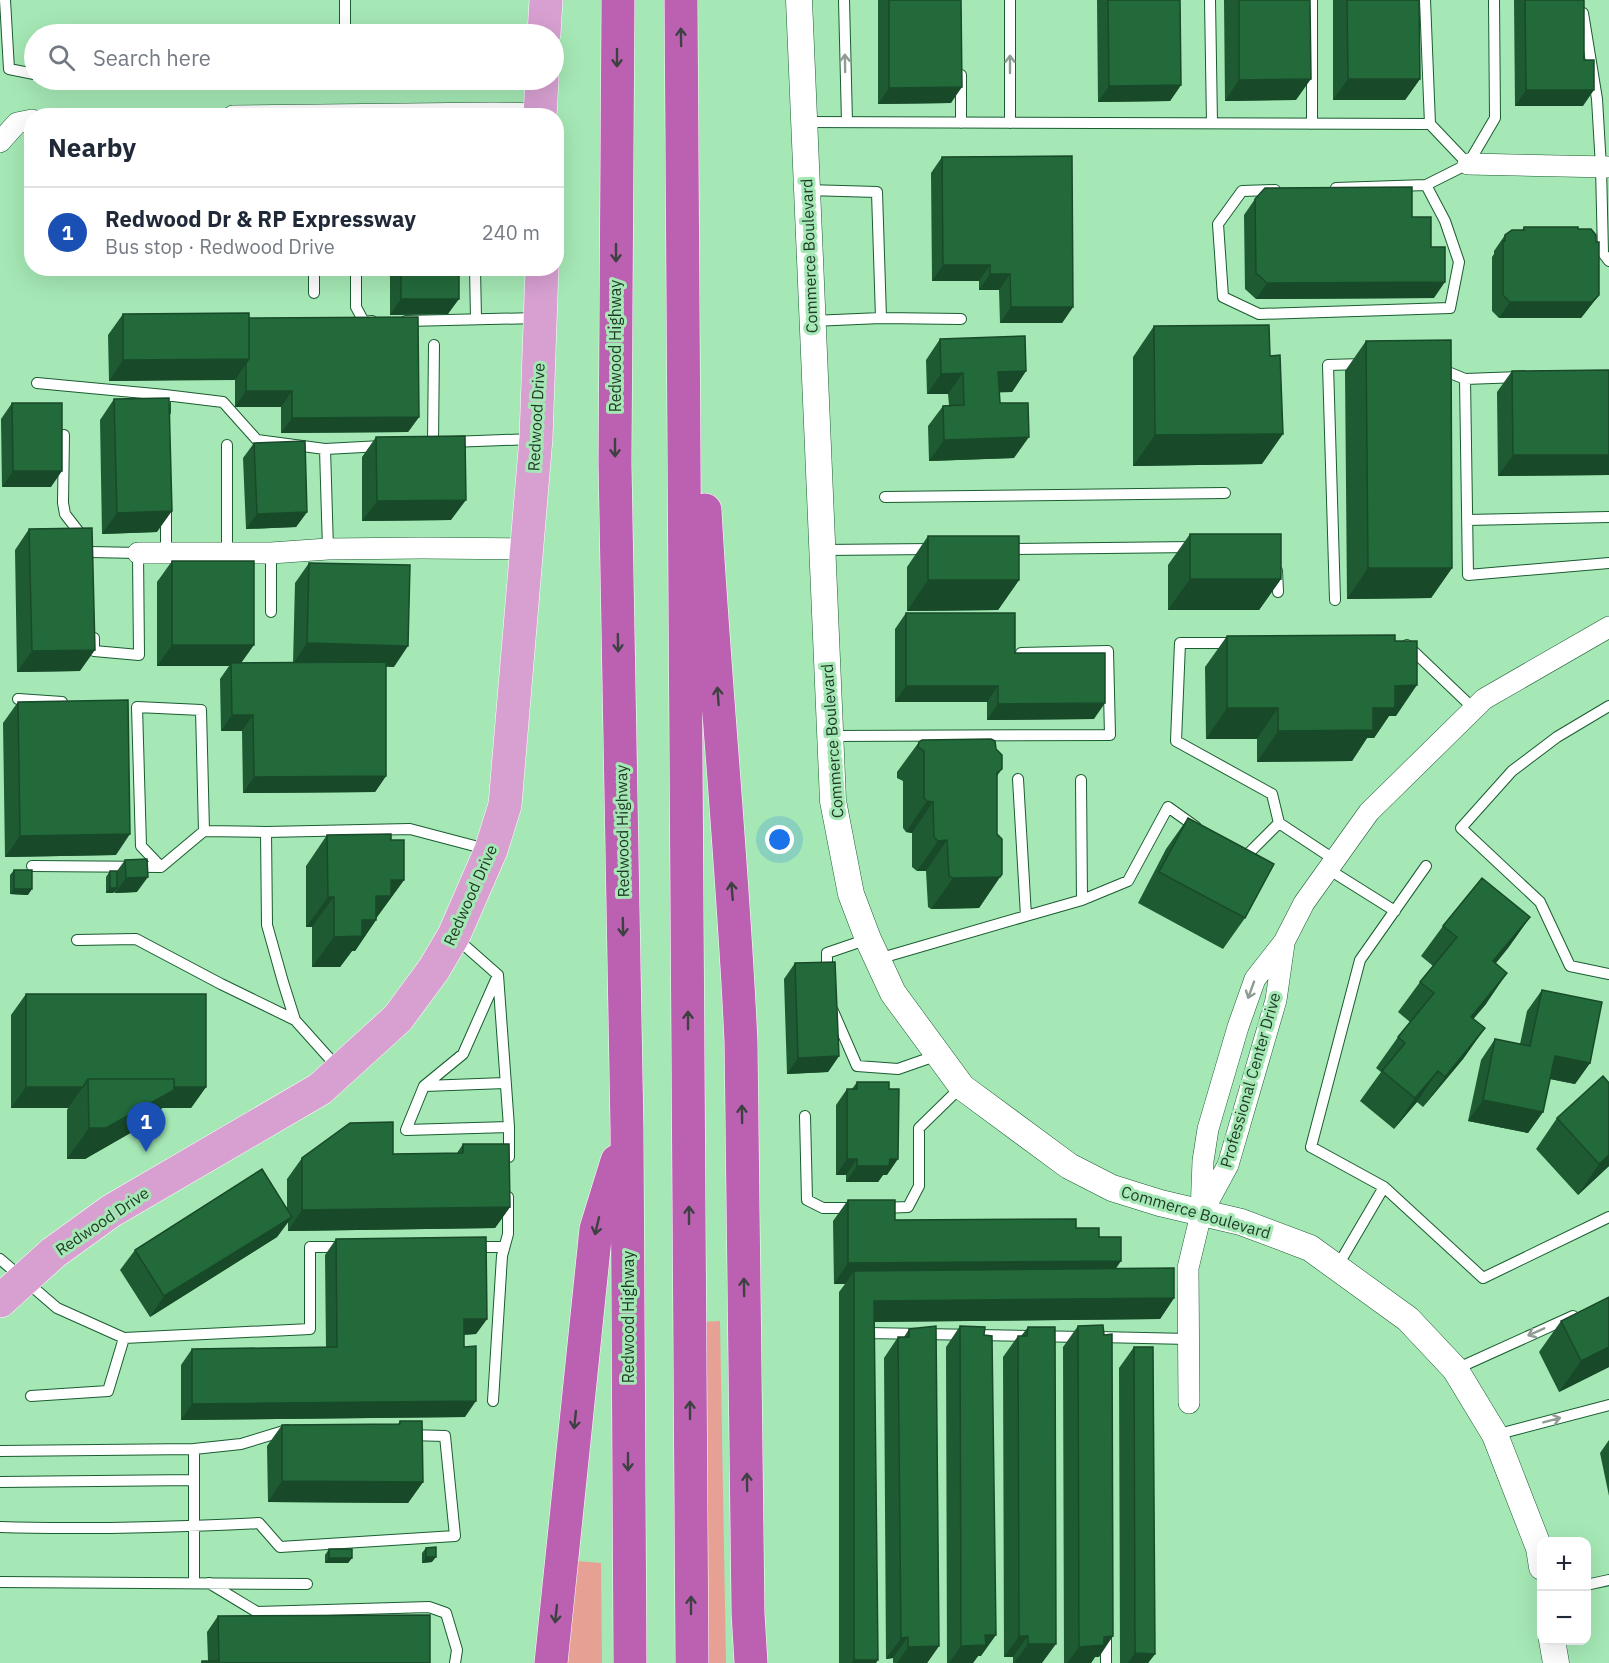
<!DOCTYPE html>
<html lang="en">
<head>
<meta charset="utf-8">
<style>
  :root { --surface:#fff; --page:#f2f2f3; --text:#1f2937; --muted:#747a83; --line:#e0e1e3; --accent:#9d3294 }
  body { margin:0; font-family:"IBM Plex Sans",sans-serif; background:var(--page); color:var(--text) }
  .controls { position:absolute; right:18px; bottom:18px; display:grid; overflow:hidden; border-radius:12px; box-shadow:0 6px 24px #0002 }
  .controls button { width:54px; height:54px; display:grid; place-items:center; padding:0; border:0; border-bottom:2px solid var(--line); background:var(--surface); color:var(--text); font:30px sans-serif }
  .you { position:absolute; left:780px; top:840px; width:21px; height:21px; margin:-15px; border:4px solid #fff; border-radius:50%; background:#1a73e8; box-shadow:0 0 0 9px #1a73e833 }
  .badge { display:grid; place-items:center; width:39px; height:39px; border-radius:50%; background:var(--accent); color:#fff; font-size:20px; font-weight:700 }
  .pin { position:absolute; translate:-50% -50px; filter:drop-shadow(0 2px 3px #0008) }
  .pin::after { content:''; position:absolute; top:32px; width:21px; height:18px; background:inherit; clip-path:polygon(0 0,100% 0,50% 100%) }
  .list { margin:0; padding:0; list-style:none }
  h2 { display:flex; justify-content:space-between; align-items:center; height:78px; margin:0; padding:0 24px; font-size:26px }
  h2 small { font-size:20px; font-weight:400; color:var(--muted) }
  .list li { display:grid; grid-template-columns:39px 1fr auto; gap:18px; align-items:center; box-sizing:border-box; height:90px; padding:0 24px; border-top:2px solid var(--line) }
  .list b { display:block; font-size:22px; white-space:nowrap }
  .list p { margin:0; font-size:20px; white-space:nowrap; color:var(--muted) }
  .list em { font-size:20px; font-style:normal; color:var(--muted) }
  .icon { flex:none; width:33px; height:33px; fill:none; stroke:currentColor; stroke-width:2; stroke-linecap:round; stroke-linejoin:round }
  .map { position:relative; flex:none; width:1609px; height:1663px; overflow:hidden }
  .search { position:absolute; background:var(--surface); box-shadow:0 6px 24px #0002; left:24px; top:24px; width:540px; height:66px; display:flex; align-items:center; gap:15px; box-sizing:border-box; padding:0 21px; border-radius:33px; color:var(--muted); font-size:22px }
  .panel { position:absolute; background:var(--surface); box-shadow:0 6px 24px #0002; left:24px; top:108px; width:540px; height:168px; border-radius:24px }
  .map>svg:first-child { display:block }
</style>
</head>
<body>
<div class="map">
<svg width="1609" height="1663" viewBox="0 0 1609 1663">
  <rect width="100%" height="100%" fill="#a5e8b5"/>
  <!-- green -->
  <path fill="#e6a194" d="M720 1321 726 1663H705L701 1322Z
    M578 1561 601 1563 602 1663H567Z"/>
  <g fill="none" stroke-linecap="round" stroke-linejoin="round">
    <!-- service casing -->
    <g stroke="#195d31" stroke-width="12">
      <path id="service" d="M5 0 9 69 34 74
        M844 0 847 122
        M1010 0V123
        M1210 0 1212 123
        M1312 0V124
        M1583 13 1597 99 1601 167 1603 253 1609 261
        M345 34V0
        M961 75V123
        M804 122 1430 124 1425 0
        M1430 124 1468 164
        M1336 188 1426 185 1468 164 1495 118 1494 0
        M807 190 877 192 881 318 812 321
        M1275 190 1242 191 1218 224 1223 297 1259 314 1450 308 1459 262 1445 221 1426 185
        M314 268V293
        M356 268V307L364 322 372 321
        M475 268 476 319
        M881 318 961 319
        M406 321 537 318
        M1438 368 1465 379
        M1520 377 1465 379 1468 575 1609 563
        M37 383 165 395V412
        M165 395 223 402 257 440 325 449 328 549
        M64 435 63 503 65 514 85 540
        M451 442 532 439
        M433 443 434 345
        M227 445V553
        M325 449 382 446
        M885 497 1225 493
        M166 505V553
        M1467 520 1609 517
        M1005 549 1194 547
        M822 550 933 549
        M91 552 138 553 139 655 94 651V638
        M271 553V612
        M1277 571 1278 592
        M1335 600 1328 365 1363 364
        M1234 643H1180L1176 741 1272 794 1279 823
        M1407 645 1474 709
        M18 699 62 702
        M1609 706 1557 737 1512 771 1461 828 1540 902 1570 966 1609 974
        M830 736 1110 735 1108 651 1021 653
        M204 831 161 867 141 846 137 707 201 710 204 831 266 832
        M1242 857 1244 858 1279 823 1335 860
        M32 866 161 867
        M1328 869 1395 911
        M1082 900 1128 881 1168 807 1196 827
        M1026 916 1082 900 1081 780
        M456 938 498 975 509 1127 406 1130 424 1086 463 1054 498 975
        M77 940 136 939 221 984 295 1020
        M878 959 1026 916 1018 779
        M827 975V953L868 939
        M833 1011 857 1066 898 1069 938 1055
        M338 1068 295 1020 283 982 267 925 266 832 410 829 486 849
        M425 1086 505 1083
        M805 1116 807 1200 823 1208H857
        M509 1157V1127
        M1384 1187 1483 1278 1609 1217
        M881 1208 908 1207 919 1186V1128L961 1087
        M472 1247H504
        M0 1259 57 1308 124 1338 310 1329V1247H345
        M1337 1267 1384 1187 1311 1147 1360 960 1426 866
        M1099 1337 1189 1339
        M869 1340V1333L1083 1337
        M1456 1369 1573 1316
        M31 1396 108 1391 124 1338
        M493 1401 502 1256 508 1234V1197
        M1495 1435 1609 1405
        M194 1449 241 1444 287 1430
        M0 1451 194 1449V1583
        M0 1482 194 1480
        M0 1527C86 1530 173 1527 259 1523L280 1547 455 1536 445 1436 408 1435
        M0 1582 307 1584
        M209 1583 257 1612 429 1607 446 1613 457 1650 455 1663
        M1586 1585 1609 1580
        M1106 1635V1663"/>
    </g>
    <!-- minor casing -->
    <g stroke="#195d31" stroke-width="22">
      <path id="minor" d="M233 116 493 113 540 114
        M0 142 17 123 32 120
        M1468 164 1609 167
        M138 553H271L328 549 422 548 526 549
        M1203 1211 1228 1165 1276 1000 1284 944
        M1189 1403 1188 1268 1201 1214 1203 1161 1208 1129 1238 1027 1255 979 1284 942 1304 903 1369 812 1484 699 1609 627"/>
    </g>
    <!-- tertiary casing -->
    <g stroke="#195d31" stroke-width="27">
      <path id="tertiary" d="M799 0 833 801 851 894 868 939 893 993 962 1087 1069 1166 1112 1188 1160 1203 1241 1222 1310 1248 1408 1319 1455 1369 1495 1435 1539 1548 1542 1567
        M1552 1640 1556 1663"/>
    </g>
    <!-- primary casing -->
    <g stroke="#fff" stroke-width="34">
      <path id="primary" d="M544 34 546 0
        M540 116 542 80
        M0 1301 53 1253 111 1211 320 1089 398 1018 434 969 454 935 491 850 505 805 536 438 542 268"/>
    </g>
    <!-- motorway casing -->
    <g stroke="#fff" stroke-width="34">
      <path id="motorway" d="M618 0 615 463 627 1130 630 1663
        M681 0 692 1663
        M705 510C715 688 733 865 741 1042L748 1613 751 1663
        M551 1663 596 1229 617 1161"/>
    </g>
    <!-- service -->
    <use href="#service" stroke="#fff" stroke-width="10"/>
    <!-- minor -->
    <use href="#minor" stroke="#fff" stroke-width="21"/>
    <!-- tertiary -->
    <use href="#tertiary" stroke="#fff" stroke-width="26"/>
    <!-- primary -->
    <use href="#primary" stroke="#d7a0d1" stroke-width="33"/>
    <!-- motorway -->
    <use href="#motorway" stroke="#bc61b2" stroke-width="33"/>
  </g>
  <!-- wall -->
  <path fill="#1e5b33" d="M878 0H961L951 103 878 104Z
    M1097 0H1180L1181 85 1170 101 1098 102Z
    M1224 0H1310L1296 100 1225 101Z
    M1333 0H1419L1420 79 1405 100H1333Z
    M1514 0H1584L1583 106H1515Z
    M942 157 1073 307 1062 323H1000L999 290H979V281H932L931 173Z
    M1255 199 1412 217 1431 247 1434 298 1256 299 1245 289 1244 215Z
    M1524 227 1578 229 1599 295 1581 318H1499L1492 311V257L1494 254V251L1505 235 1522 230Z
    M390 268H459L448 314 390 315Z
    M123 314 249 318 419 417 408 432 281 433V407H235V379L109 381 108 335Z
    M1154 326 1262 464 1133 466V357Z
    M940 339 1026 371 1012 392H999L1000 403 1014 458 929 461 928 426 943 406 949 405 948 394H927L926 360Z
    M1366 341 1452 568 1431 598 1347 599 1345 371Z
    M1609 370V475L1498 476 1497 392 1512 371Z
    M114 399 157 532 102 534 100 420Z
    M12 403 51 487H2L1 419Z
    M376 437 451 520 362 521V457Z
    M254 443 307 512 296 527 246 529 243 458Z
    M29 529 80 671 17 672 15 550Z
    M1190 534 1281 579 1259 610H1168V565Z
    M928 536 1019 580 998 610 907 611V567Z
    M172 561 242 663H293L295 583 309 563 394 667 386 666V776L375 792 243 793 242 731H221L220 679 229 666H157V582Z
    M906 613 1015 653 1094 719 987 720V702H895V629Z
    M1227 636 1396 716H1389L1374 738H1367L1352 761 1257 762V739H1206L1205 667Z
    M18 702 116 855 5 857 3 723Z
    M919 742 1002 769 997 776V834L1002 874 979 908 931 909 928 907 926 871H917L912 867V833L906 832 903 828V781L897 778V772Z
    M1188 818 1245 918 1223 949 1138 903 1166 849Z
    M327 835 391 840 404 880 376 918V920L355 951H352L340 967H312V927H306V866Z
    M125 860 137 892 115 893 114 892 113 893H106V877L110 871H117Z
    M14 870 28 895 10 894V875Z
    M1530 917 1508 948 1496 963 1486 1004 1473 1019 1485 1028 1463 1059 1423 1107 1417 1102 1394 1129 1360 1101 1381 1072 1376 1068 1398 1037 1410 1022 1398 1012 1420 982 1433 966 1421 956 1443 926Z
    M795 963 839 1056 828 1072 787 1074 784 979Z
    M1542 990 1590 1063 1575 1084 1550 1079 1543 1112 1528 1133 1468 1121 1481 1060 1495 1039 1520 1044 1527 1011Z
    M26 994 206 1087 191 1108H162L153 1120 85 1159H67V1110L68 1108H11V1015Z
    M857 1082 887 1175H883L878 1182H846V1175H836V1105L847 1089H852Z
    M1609 1083V1166L1578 1195 1536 1149 1557 1118Z
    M463 1144 510 1207 495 1228 288 1231V1222L277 1237 150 1317 120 1270 135 1250 287 1210V1179L302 1158 393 1154 457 1153Z
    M848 1200 895 1220 1076 1228 1099 1237 1116 1268 1174 1298 1160 1319 874 1322 876 1663H839V1292L845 1284H834L833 1221Z
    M336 1239 487 1319 476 1334 464 1335 465 1417 181 1420V1365L192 1349 326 1347 325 1255Z
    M1609 1297V1367L1559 1392 1539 1352 1561 1321Z
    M960 1326 981 1656H978L973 1663H947L946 1347Z
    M1078 1326 1099 1657H1095L1091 1663H1064L1063 1347Z
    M1028 1327 1042 1663H1013V1657H1004L1003 1357 1018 1336H1021Z
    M909 1329 939 1646 927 1663H893V1658L886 1659 884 1358 898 1337H904Z
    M1134 1347 1155 1654 1148 1663H1120L1119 1368Z
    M400 1421 423 1482 408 1503 268 1502 267 1446 282 1425 398 1424Z
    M1609 1440V1496L1600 1453Z
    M426 1548 432 1562 422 1563V1553Z
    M329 1549 352 1558 348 1563H325V1555Z
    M218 1616 430 1663H201L202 1661H208L207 1632Z"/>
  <!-- shaded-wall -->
  <path fill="#184a29" d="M1311 79 1296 100 1225 101 1239 80Z
    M1348 79H1420L1405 100H1333Z
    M1181 85 1170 101 1098 102 1109 86Z
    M962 87 951 103 878 104 889 88Z
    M1526 90H1594L1583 106H1515Z
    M943 265H990L979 281H932Z
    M248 268H303L302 270H246Z
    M990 274H1010L999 290H979Z
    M1445 282 1434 298 1256 299 1267 283Z
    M1599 295 1581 318H1499L1510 302Z
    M401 299H459L448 314 390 315Z
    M1011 307H1073L1062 323H1000Z
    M249 359 235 380 109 381 123 360Z
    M1026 371 1012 392 984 393 998 372Z
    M963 373 948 394H927L941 374Z
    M246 391H292L281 407H235Z
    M419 417 408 432 281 433 292 418Z
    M1283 434 1262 464 1133 466 1155 435Z
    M1029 437 1014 458 929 461 944 440Z
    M1513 455H1609V475L1498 476Z
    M13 471H62L51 487H2Z
    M466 500 451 520 362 521 377 501Z
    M172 511 157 532 102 534 117 513Z
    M307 512 296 527 246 529 257 514Z
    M1368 568H1452L1431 598 1347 599Z
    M1190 579H1281L1259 610H1168Z
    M928 580H1019L998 610 907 611Z
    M307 643 408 646 394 667 293 664Z
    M172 645H254L239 666 231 663 229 666H157Z
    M95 650 80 671 17 672 32 651Z
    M1417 685 1396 716H1389L1374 738H1367L1352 761 1257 762 1278 731 1373 708 1395 686Z
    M906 686H998L987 702H895Z
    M1105 703 1094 719 987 720 998 704Z
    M1227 708H1278L1257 739H1206Z
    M232 715H253L242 731H221Z
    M386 776 375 792 243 793 254 777Z
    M927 801 933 802 912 833 906 832Z
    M130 834 116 855 5 857 20 836Z
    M947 840 926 871H917L938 841Z
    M148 877 137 892 115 893 126 878Z
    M1000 877 979 908 931 909 953 878Z
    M391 880H404L375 920H376L355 951H352L340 967H312L334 937 376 896Z
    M110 888H117L113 893H106Z
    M14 889H32L28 895 10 894Z
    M328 897H334L312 927H306Z
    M1530 917 1508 948 1472 992 1493 961Z
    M1507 973 1486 1004 1449 1048 1471 1017Z
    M1485 1028 1463 1059 1423 1107 1445 1077Z
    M839 1056 828 1072 787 1074 798 1058Z
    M1555 1056 1590 1063 1575 1084 1540 1077Z
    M1438 1071 1417 1102 1394 1129 1415 1098Z
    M26 1087H83L68 1108H11Z
    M88 1087H206L191 1108H162L153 1120 85 1159H67L89 1128Z
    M1483 1100 1543 1112 1528 1133 1468 1121Z
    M1609 1155V1166L1578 1195 1599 1164Z
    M847 1159H857L846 1175H836Z
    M890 1159H898L887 1175H883L878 1182H846L857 1166Z
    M510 1207 495 1228 288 1231 302 1210Z
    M292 1217 277 1237 150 1317 164 1296Z
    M1121 1261 1107 1282 854 1271 845 1284H834L848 1263Z
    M1174 1298 1160 1319 859 1322 874 1301Z
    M464 1319H487L476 1334 453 1335Z
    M1609 1347V1367L1559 1392 1581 1361Z
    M476 1401 465 1417 181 1420 192 1404Z
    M282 1481 423 1482 408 1503 268 1502Z
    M426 1557H436L432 1562 422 1563Z
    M329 1558H352L348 1563H325Z
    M985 1635H996L981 1656H978L973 1663H949L961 1646Z
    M1019 1636H1028L1013 1657H1004Z
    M1113 1636 1099 1657H1095L1091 1663H1067L1079 1647 1104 1637Z
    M908 1637 893 1658 886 1659 901 1638Z
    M1028 1644H1056L1042 1663H1014Z
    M939 1646 927 1663H897L908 1647Z
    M1135 1653 1155 1654 1148 1663H1128Z
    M854 1660H878L876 1663H852Z"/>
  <!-- building -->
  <path fill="#236a3b" stroke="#184a29" stroke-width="1.5" d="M889 0H961L962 87 889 88Z
    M1108 0H1180L1181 85 1109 86Z
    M1239 0H1310L1311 79 1239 80Z
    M1347 0H1419L1420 79H1348Z
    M1525 0H1584V60H1594V90H1526Z
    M1072 156 1073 307H1011L1010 274H990V265H943L942 157Z
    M1412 187V217H1431V247H1445V282L1267 283 1256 273 1255 199 1265 188Z
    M1524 227H1578V229H1591L1596 235V242H1599V295L1592 302H1510L1503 295V241H1505V235L1512 230H1524Z
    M401 268H459V299H401Z
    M249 313V359L123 360V314Z
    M418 317 419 417 292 418V391H246V363L249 359V318Z
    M1269 325 1270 356 1280 355 1283 434 1155 435 1154 326Z
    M1025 336 1026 371 998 372 1000 403H1028L1029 437 944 440 943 406 964 405 963 373 941 374 940 339Z
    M1451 340 1452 568H1368L1366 341Z
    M1609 370V455H1513L1512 371Z
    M169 398 172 511 117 513 114 399Z
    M12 403H62V471H13Z
    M465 436 466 500 377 501 376 437Z
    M305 441 307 512 257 514 254 443Z
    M92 528 95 650 32 651 29 529Z
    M1190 534H1281V579H1190Z
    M928 536H1019V580H928Z
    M172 561H254V645H172Z
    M309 563 410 565 408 646 307 643Z
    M906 613H1015V653H1105V703L998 704V686H906Z
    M1395 635V641H1417V685L1395 686V708H1373V730L1278 731V708H1227V636Z
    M386 662V776L254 777 253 715H232L231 663Z
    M128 700 130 834 20 836 18 702Z
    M991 739 995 741 996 749 1002 755V769L997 773V834L1002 839V874L1000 877 953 878 949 876 947 840 938 841 934 837 933 802 927 801 924 798V751L918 747 919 742 922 740Z
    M1188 818 1274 864 1245 918 1159 872Z
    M391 834V840H404V880H391V896H376V920H362V936L334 937V897H328L327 835Z
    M147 859 148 877 126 878 125 860Z
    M14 870H32V889H14Z
    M110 871H117V888H110Z
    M1482 878 1530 917 1493 961 1507 973 1471 1017 1485 1028 1445 1077 1438 1071 1415 1098 1382 1071 1405 1043 1398 1037 1434 993 1420 982 1457 937 1443 926Z
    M835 962 839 1056 798 1058 795 963Z
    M1542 990 1602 1002 1590 1063 1555 1056 1543 1112 1483 1100 1495 1039 1530 1046Z
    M26 994H206V1087H174V1079H88L83 1087H26Z
    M1603 1076 1609 1083V1155L1599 1164 1557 1118Z
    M88 1079H174V1090L106 1128H89Z
    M857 1082H889V1089H899L898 1159H890L889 1166H857V1159H847V1089H857Z
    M393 1122V1154L463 1153V1144H509L510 1207 302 1210V1158L350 1123Z
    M262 1169 292 1217 164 1296 135 1250Z
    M848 1200H895V1220L1076 1219V1228H1099V1237H1121V1261L848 1263Z
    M486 1237 487 1319H464V1347L476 1346V1401L192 1404V1349L337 1347 336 1239Z
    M1174 1268V1298L874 1301 878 1660H854V1271Z
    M1609 1297V1347L1581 1361 1561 1321Z
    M1103 1325 1104 1335 1112 1334 1113 1636 1104 1637V1645L1079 1647 1078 1326Z
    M936 1326 939 1646 908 1647V1637L901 1638 898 1337H909V1329Z
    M960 1326 985 1327 984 1335 992 1336 996 1635H985L986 1645 961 1646Z
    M1028 1327H1055L1056 1644H1028V1636H1019L1018 1336H1027Z
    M1134 1347H1153L1155 1654 1135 1653Z
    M400 1421H422L423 1482 282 1481V1425L400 1424Z
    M436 1547V1557H426V1548Z
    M329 1549H352V1558H329Z
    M430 1615V1663H202V1661H219L218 1616Z"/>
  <!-- one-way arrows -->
  <defs><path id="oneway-shaft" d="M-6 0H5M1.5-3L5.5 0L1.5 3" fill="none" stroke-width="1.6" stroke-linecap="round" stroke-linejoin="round" transform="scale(1.5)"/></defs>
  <g stroke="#3e4141">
    <use href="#oneway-shaft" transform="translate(681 37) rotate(-91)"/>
    <use href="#oneway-shaft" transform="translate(617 58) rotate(90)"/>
    <use href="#oneway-shaft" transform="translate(616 253) rotate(90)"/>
    <use href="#oneway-shaft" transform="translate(615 448) rotate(90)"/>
    <use href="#oneway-shaft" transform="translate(618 643) rotate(89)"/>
    <use href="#oneway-shaft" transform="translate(718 696) rotate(-94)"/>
    <use href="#oneway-shaft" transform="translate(732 891) rotate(-95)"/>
    <use href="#oneway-shaft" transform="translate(623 927) rotate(89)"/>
    <use href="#oneway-shaft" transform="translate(688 1020) rotate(-90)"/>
    <use href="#oneway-shaft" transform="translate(742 1114) rotate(-91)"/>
    <use href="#oneway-shaft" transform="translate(689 1215) rotate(-90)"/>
    <use href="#oneway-shaft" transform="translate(597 1226) rotate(103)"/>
    <use href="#oneway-shaft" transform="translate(744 1287) rotate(-91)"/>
    <use href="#oneway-shaft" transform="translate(690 1410) rotate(-90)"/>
    <use href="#oneway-shaft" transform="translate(575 1420) rotate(96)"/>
    <use href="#oneway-shaft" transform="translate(628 1462) rotate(90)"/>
    <use href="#oneway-shaft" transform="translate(747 1482) rotate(-91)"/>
    <use href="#oneway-shaft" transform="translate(691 1605) rotate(-90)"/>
    <use href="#oneway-shaft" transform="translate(556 1614) rotate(96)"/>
  </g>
  <g stroke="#8e9c92">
    <use href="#oneway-shaft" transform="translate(845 63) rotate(-91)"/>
    <use href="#oneway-shaft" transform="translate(1010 64) rotate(-90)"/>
    <use href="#oneway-shaft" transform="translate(1251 990) rotate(110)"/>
    <use href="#oneway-shaft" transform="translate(1536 1332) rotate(156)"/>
    <use href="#oneway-shaft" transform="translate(1552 1420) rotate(-15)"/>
  </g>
  <g text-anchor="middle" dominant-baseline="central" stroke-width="6" stroke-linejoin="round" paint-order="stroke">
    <!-- street labels -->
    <g font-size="16" fill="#1e3925" stroke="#a5e8b5">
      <text transform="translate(809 256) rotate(-92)">Commerce Boulevard</text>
      <text transform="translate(615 346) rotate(-90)">Redwood Highway</text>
      <text transform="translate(536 417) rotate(-87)">Redwood Drive</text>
      <text transform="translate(832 741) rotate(-94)">Commerce Boulevard</text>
      <text transform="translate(622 831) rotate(-91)">Redwood Highway</text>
      <text transform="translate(470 895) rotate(-66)">Redwood Drive</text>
      <text transform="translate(1250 1080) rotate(-74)">Professional Center Drive</text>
      <text transform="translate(1196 1212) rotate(16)">Commerce Boulevard</text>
      <text transform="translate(102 1221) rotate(-34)">Redwood Drive</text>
      <text transform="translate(628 1317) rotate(-90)">Redwood Highway</text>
    </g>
  </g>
</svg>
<div class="controls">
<button>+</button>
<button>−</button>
</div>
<div class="you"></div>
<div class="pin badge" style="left:146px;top:1152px;background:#1a4fb4">1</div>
<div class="search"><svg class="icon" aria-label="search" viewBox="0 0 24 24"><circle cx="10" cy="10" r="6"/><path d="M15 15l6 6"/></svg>Search here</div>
<section class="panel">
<h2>Nearby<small></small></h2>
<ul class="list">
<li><span class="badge" style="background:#1a4fb4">1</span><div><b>Redwood Dr &amp; RP Expressway</b><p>Bus stop · Redwood Drive</p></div><em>240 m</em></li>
</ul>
</section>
</div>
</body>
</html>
